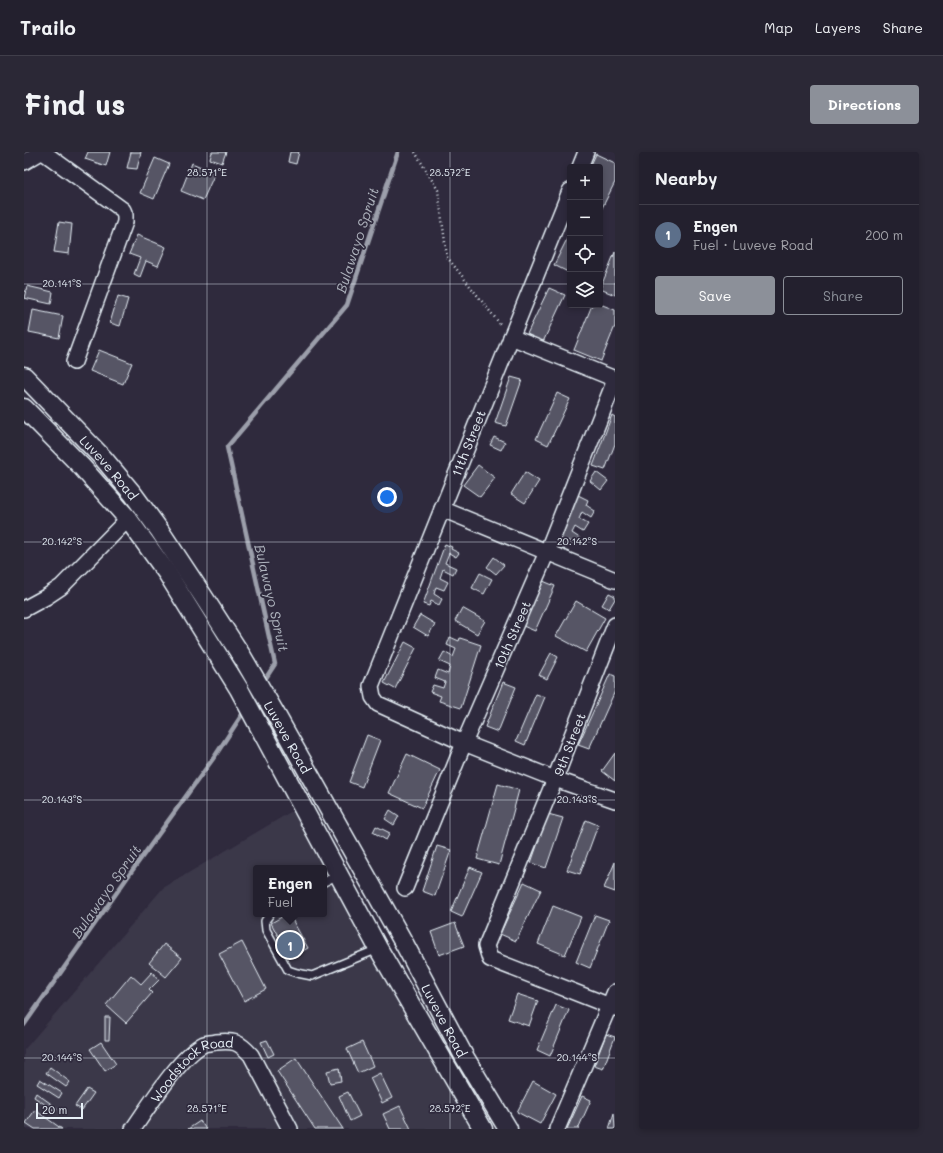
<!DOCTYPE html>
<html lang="en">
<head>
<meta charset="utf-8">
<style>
  :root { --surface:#23202e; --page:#2b2836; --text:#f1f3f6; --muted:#a3a3aa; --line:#403e4a; --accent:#8c9099 }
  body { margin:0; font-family:Mali,sans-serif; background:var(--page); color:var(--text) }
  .controls { position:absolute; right:12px; top:12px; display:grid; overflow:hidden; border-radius:4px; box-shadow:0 2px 6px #0003 }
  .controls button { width:36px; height:36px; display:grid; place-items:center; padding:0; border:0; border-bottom:1px solid var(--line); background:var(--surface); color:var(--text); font:20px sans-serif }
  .scale { position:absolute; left:12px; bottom:10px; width:47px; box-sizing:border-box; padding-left:4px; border:2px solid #e8f1f8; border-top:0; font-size:11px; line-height:14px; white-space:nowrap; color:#e8f1f8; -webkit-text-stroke:3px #2f2a3d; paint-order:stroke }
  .you { position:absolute; left:363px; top:345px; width:14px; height:14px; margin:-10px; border:3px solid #fff; border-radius:50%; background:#1a73e8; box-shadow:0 0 0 6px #1a73e833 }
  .badge { display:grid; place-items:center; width:26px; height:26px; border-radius:50%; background:var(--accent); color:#fff; font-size:13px; font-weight:700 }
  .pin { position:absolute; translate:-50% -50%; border:2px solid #fff; box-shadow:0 1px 4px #0006 }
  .popup { position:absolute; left:229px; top:713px; width:74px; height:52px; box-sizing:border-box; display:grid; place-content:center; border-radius:4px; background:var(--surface); filter:drop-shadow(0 1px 3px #0005); font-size:13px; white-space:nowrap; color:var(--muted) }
  .popup b { font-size:15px; color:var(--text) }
  .popup::after { content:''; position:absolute; left:50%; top:100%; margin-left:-8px; border:8px solid transparent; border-top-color:var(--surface) }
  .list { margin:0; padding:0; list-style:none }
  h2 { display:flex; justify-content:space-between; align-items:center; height:52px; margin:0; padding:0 16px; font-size:17px }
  h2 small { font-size:13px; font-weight:400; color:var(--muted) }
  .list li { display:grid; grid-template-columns:26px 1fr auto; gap:12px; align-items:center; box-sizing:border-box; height:60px; padding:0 16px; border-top:1px solid var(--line) }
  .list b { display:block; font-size:15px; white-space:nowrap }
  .list p { margin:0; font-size:13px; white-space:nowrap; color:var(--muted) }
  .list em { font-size:13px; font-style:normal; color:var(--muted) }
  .actions { display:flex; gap:8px; padding:12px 16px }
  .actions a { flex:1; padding:9px 0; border:1px solid var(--accent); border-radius:4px; text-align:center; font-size:14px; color:var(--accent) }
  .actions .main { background:var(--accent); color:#fff }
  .icon { flex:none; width:22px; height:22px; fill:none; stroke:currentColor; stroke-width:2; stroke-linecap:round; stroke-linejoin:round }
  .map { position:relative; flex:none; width:591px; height:977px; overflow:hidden; border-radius:4px }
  header { display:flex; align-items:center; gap:24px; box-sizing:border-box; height:56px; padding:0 20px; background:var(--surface); border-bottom:1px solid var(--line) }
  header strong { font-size:19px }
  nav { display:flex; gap:22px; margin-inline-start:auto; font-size:14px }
  .intro { display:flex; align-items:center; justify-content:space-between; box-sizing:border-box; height:96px; padding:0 24px }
  h1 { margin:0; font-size:28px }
  .button { padding:10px 18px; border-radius:4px; background:var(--accent); color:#fff; font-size:14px; font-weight:700 }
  main { display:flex; gap:24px; padding:0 24px }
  aside { flex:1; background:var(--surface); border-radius:4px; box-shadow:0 2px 6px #0003 }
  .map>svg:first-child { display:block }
</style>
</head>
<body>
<header>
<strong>Trailo</strong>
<nav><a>Map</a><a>Layers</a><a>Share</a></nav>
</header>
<div class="intro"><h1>Find us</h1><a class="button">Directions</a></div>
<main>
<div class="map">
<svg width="591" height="977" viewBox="0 0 591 977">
  <rect width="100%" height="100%" fill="#2f2a3d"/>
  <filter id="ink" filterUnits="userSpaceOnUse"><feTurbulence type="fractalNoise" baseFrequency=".025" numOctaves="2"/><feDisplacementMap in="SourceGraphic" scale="8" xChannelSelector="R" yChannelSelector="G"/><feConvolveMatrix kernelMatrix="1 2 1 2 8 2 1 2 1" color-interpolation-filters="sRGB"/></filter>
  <g filter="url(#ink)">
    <!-- built -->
    <path fill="#3b3749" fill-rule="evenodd" d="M273 656 447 977H0V898L139 736ZM232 716H300V762H232Z"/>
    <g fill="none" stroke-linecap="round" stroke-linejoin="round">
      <!-- stream -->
      <path stroke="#9c9fab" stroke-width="4.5" d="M238 532 251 512 203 295 323 153 374 0
        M0 873 105 723 191 604 221 558"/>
    </g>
    <!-- building -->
    <path fill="#575565" stroke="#e8f1f8" d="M64 0H86L82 14 61 7Z
      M107 0H117L113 17 103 16Z
      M188 0H202L198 11 186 7Z
      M266 0H275L272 12 264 10Z
      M572 2 591 11V30L577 58 576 57V15H566Z
      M131 6 145 12 130 47 116 41Z
      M168 11 191 21 179 48 157 39Z
      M35 70 48 72 45 102 30 100Z
      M546 81V121L530 113Z
      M113 83 142 95 134 114 122 109 116 125 110 122 116 106 105 102Z
      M591 100V143L576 137Z
      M3 134 29 140 27 152 0 146Z
      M525 136 541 143 519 190 503 182Z
      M94 144 104 147 96 174 86 171Z
      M576 152 591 158V174L577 209 550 198 568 153Z
      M9 158 39 164 35 186 5 180Z
      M75 198 108 211 99 232 66 219Z
      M487 225 498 228 482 274 471 271Z
      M533 241 546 247 524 293 512 287Z
      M588 263 591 265V292L581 318 569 314Z
      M470 285 481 290 477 298 466 293Z
      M454 313 471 326 456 345 439 333Z
      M501 320 515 329 501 351 487 342Z
      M572 320 584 329 577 338 566 329Z
      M554 343 564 348 562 353 571 359 567 366 558 360 555 367 564 372 559 380 551 375 548 381 557 387 552 394 545 388 540 398 530 394Z
      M421 392 428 395 427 397 435 401 432 405 425 401 421 411 432 416 429 422 419 417 416 426 424 430 420 438 412 435 410 442 418 447 415 453 407 449 405 454 399 452Z
      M470 405 480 413 472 422 463 415Z
      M456 421 468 427 460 442 448 436Z
      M519 429 531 434 511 479 499 474Z
      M585 441 591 444V447L585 457 578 453Z
      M552 449 581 466 562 500 532 484Z
      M438 456 461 469 453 482 431 469Z
      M396 463 411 472 404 484 389 475Z
      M426 485 435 489 436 486 457 493 437 556 415 549 417 544 406 540 409 533 419 536 421 530 411 526 414 518 424 522 426 514 415 509 420 500 429 505 432 497 423 493Z
      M381 490 392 496 371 537 360 531Z
      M527 501 534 505 523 527 515 523Z
      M586 522 591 524V539L565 597 554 593Z
      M479 530 492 535 474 580 461 575Z
      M512 542 521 545 501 593 492 589Z
      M343 583 356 588 338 635 325 630Z
      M591 601V629L578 619Z
      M383 602 416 618 398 656 365 641Z
      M474 632 495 638 475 713 453 707Z
      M366 658 375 664 370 673 361 667Z
      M524 662 539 666 522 716 507 711Z
      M562 668 574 673 556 722 543 718Z
      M352 674 366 681 362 688 349 680Z
      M413 694 427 698 411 744 398 739Z
      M591 710V740L580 736Z
      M446 715 458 720 438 765 427 760Z
      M500 730 517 738 492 789 476 782Z
      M529 754 557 765 541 803 514 792Z
      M263 762H265L284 796 266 806 247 771Z
      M571 763 585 768 566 816 552 810Z
      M431 771 440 794 415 803 407 780Z
      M218 790 242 837 220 849 195 802Z
      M140 792 158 806 142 825 125 811Z
      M128 820 135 828 125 838 128 841 102 871 82 853 107 823 117 832Z
      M493 842 514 849 505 874 484 867Z
      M532 853 545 858 526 904 513 898Z
      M81 865H86L85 888H81Z
      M582 882 591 885 579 917 570 914Z
      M243 888 250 902 244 905 237 890Z
      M77 890 92 912 81 919 66 897Z
      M338 890 349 914 334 921 323 897Z
      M272 906 319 977H291L253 919Z
      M26 915 46 930 42 935 22 921Z
      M315 916 317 929 306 931 303 919Z
      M356 921 368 946 358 951 346 926Z
      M16 927 38 941 35 946 13 932Z
      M509 929 532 942 516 972 493 960Z
      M63 937 70 941 58 958 51 954Z
      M324 940 336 964 326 969 315 944Z
      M12 941 33 956 31 959 10 945Z
      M558 944 567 948 554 977H543Z
      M376 954 387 977H366L359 962Z
      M11 958 38 977H11L2 971Z
      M590 961 591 977H585Z
      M176 969 182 977H164Z"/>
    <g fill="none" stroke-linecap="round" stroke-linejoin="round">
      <!-- service casing -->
      <g stroke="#e8f1f8" stroke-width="10">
        <path id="service" d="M300 730 314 723
          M246 762 241 769 242 778 264 818 273 821 288 824 354 797"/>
      </g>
      <!-- minor casing -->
      <g stroke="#e8f1f8" stroke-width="18">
        <g id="minor">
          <path d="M19 0 99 58 101 63V70L50 210"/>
          <path d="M0 10 17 0"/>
          <path d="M556 15 562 0"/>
          <path d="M546 39 347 534 349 545 354 552 440 591 531 627 591 648"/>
          <path d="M487 185 591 227"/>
          <path d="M418 357 591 428"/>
          <path d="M0 457 22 445 37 435 104 367"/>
          <path d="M591 473 531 627 462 794 466 807 591 856"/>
          <path id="s1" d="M381 736 440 591 523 400 591 228"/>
          <path id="s2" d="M109 977C125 954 156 904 180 892 183 891 189 891 192 890 210 888 215 890 227 903L266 977"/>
          <path d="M533 977 591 840"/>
        </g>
      </g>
      <!-- tertiary casing -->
      <g stroke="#e8f1f8" stroke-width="21">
        <g id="tertiary">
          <path id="s3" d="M0 224 79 306 109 342 136 379 179 444 219 506 251 561 381 793 440 904 484 977"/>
          <path d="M0 256 57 314 104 367 143 421 215 537 354 796 459 977"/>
        </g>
      </g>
      <!-- path -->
      <path stroke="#e8f1f8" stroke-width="2.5" stroke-dasharray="1 3" stroke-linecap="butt" d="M391 0 414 38 423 105 476 172"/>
      <!-- service -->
      <use href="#service" stroke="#2f2a3d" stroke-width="7"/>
      <!-- minor -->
      <use href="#minor" stroke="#2f2a3d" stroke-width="15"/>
      <!-- tertiary -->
      <use href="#tertiary" stroke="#2f2a3d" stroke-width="18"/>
    </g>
  </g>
  <!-- ticks -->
  <path fill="none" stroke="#e8f1f8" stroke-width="1" stroke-opacity="0.45" d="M183 0V977M426 0V977M0 132H546M576 132H591M0 390H591M0 648H591M0 906H591"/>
  <g text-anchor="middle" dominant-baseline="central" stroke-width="3.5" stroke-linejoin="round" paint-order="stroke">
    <!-- street labels -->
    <g font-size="13" fill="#e8f1f8" stroke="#2f2a3d">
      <text transform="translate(444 291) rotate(-68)">11th Street</text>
      <text stroke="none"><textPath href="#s3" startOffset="125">Luveve Road</textPath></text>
      <text stroke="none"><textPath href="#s1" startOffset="275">10th Street</textPath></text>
      <text stroke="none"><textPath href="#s3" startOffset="449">Luveve Road</textPath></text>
      <text transform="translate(545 592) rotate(-69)">9th Street</text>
      <text stroke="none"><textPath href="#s3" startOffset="773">Luveve Road</textPath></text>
      <text stroke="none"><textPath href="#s2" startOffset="88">Woodstock Road</textPath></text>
    </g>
    <!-- water labels -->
    <g font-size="14" font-style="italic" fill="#afb4be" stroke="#2f2a3d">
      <text transform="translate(333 88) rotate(-72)">Bulawayo Spruit</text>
      <text transform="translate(248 446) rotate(77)">Bulawayo Spruit</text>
      <text transform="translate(82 739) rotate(-55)">Bulawayo Spruit</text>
    </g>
  </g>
  <g font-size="10" text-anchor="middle" fill="#e8f1f8" stroke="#2f2a3d" stroke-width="3.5" stroke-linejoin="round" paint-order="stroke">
    <text x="183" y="24">28.571°E</text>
    <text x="426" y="24">28.572°E</text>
    <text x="38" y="135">20.141°S</text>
    <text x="38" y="393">20.142°S</text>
    <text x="553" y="393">20.142°S</text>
    <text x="38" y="651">20.143°S</text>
    <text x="553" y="651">20.143°S</text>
    <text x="38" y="909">20.144°S</text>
    <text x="553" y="909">20.144°S</text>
    <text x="183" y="960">28.571°E</text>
    <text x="426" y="960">28.572°E</text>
  </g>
</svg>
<div class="controls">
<button>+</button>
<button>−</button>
<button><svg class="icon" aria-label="locate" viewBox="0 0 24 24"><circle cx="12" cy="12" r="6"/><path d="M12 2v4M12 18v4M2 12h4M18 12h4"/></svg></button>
<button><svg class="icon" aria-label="layers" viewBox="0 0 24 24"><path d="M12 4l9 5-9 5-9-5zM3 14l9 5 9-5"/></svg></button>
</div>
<div class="scale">20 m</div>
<div class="you"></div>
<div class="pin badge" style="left:266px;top:793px;background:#5c6f8a">1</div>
<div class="popup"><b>Engen</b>Fuel</div>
</div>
<aside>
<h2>Nearby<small></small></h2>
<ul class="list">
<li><span class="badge" style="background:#5c6f8a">1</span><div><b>Engen</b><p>Fuel · Luveve Road</p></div><em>200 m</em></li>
</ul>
<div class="actions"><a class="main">Save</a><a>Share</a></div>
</aside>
</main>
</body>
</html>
